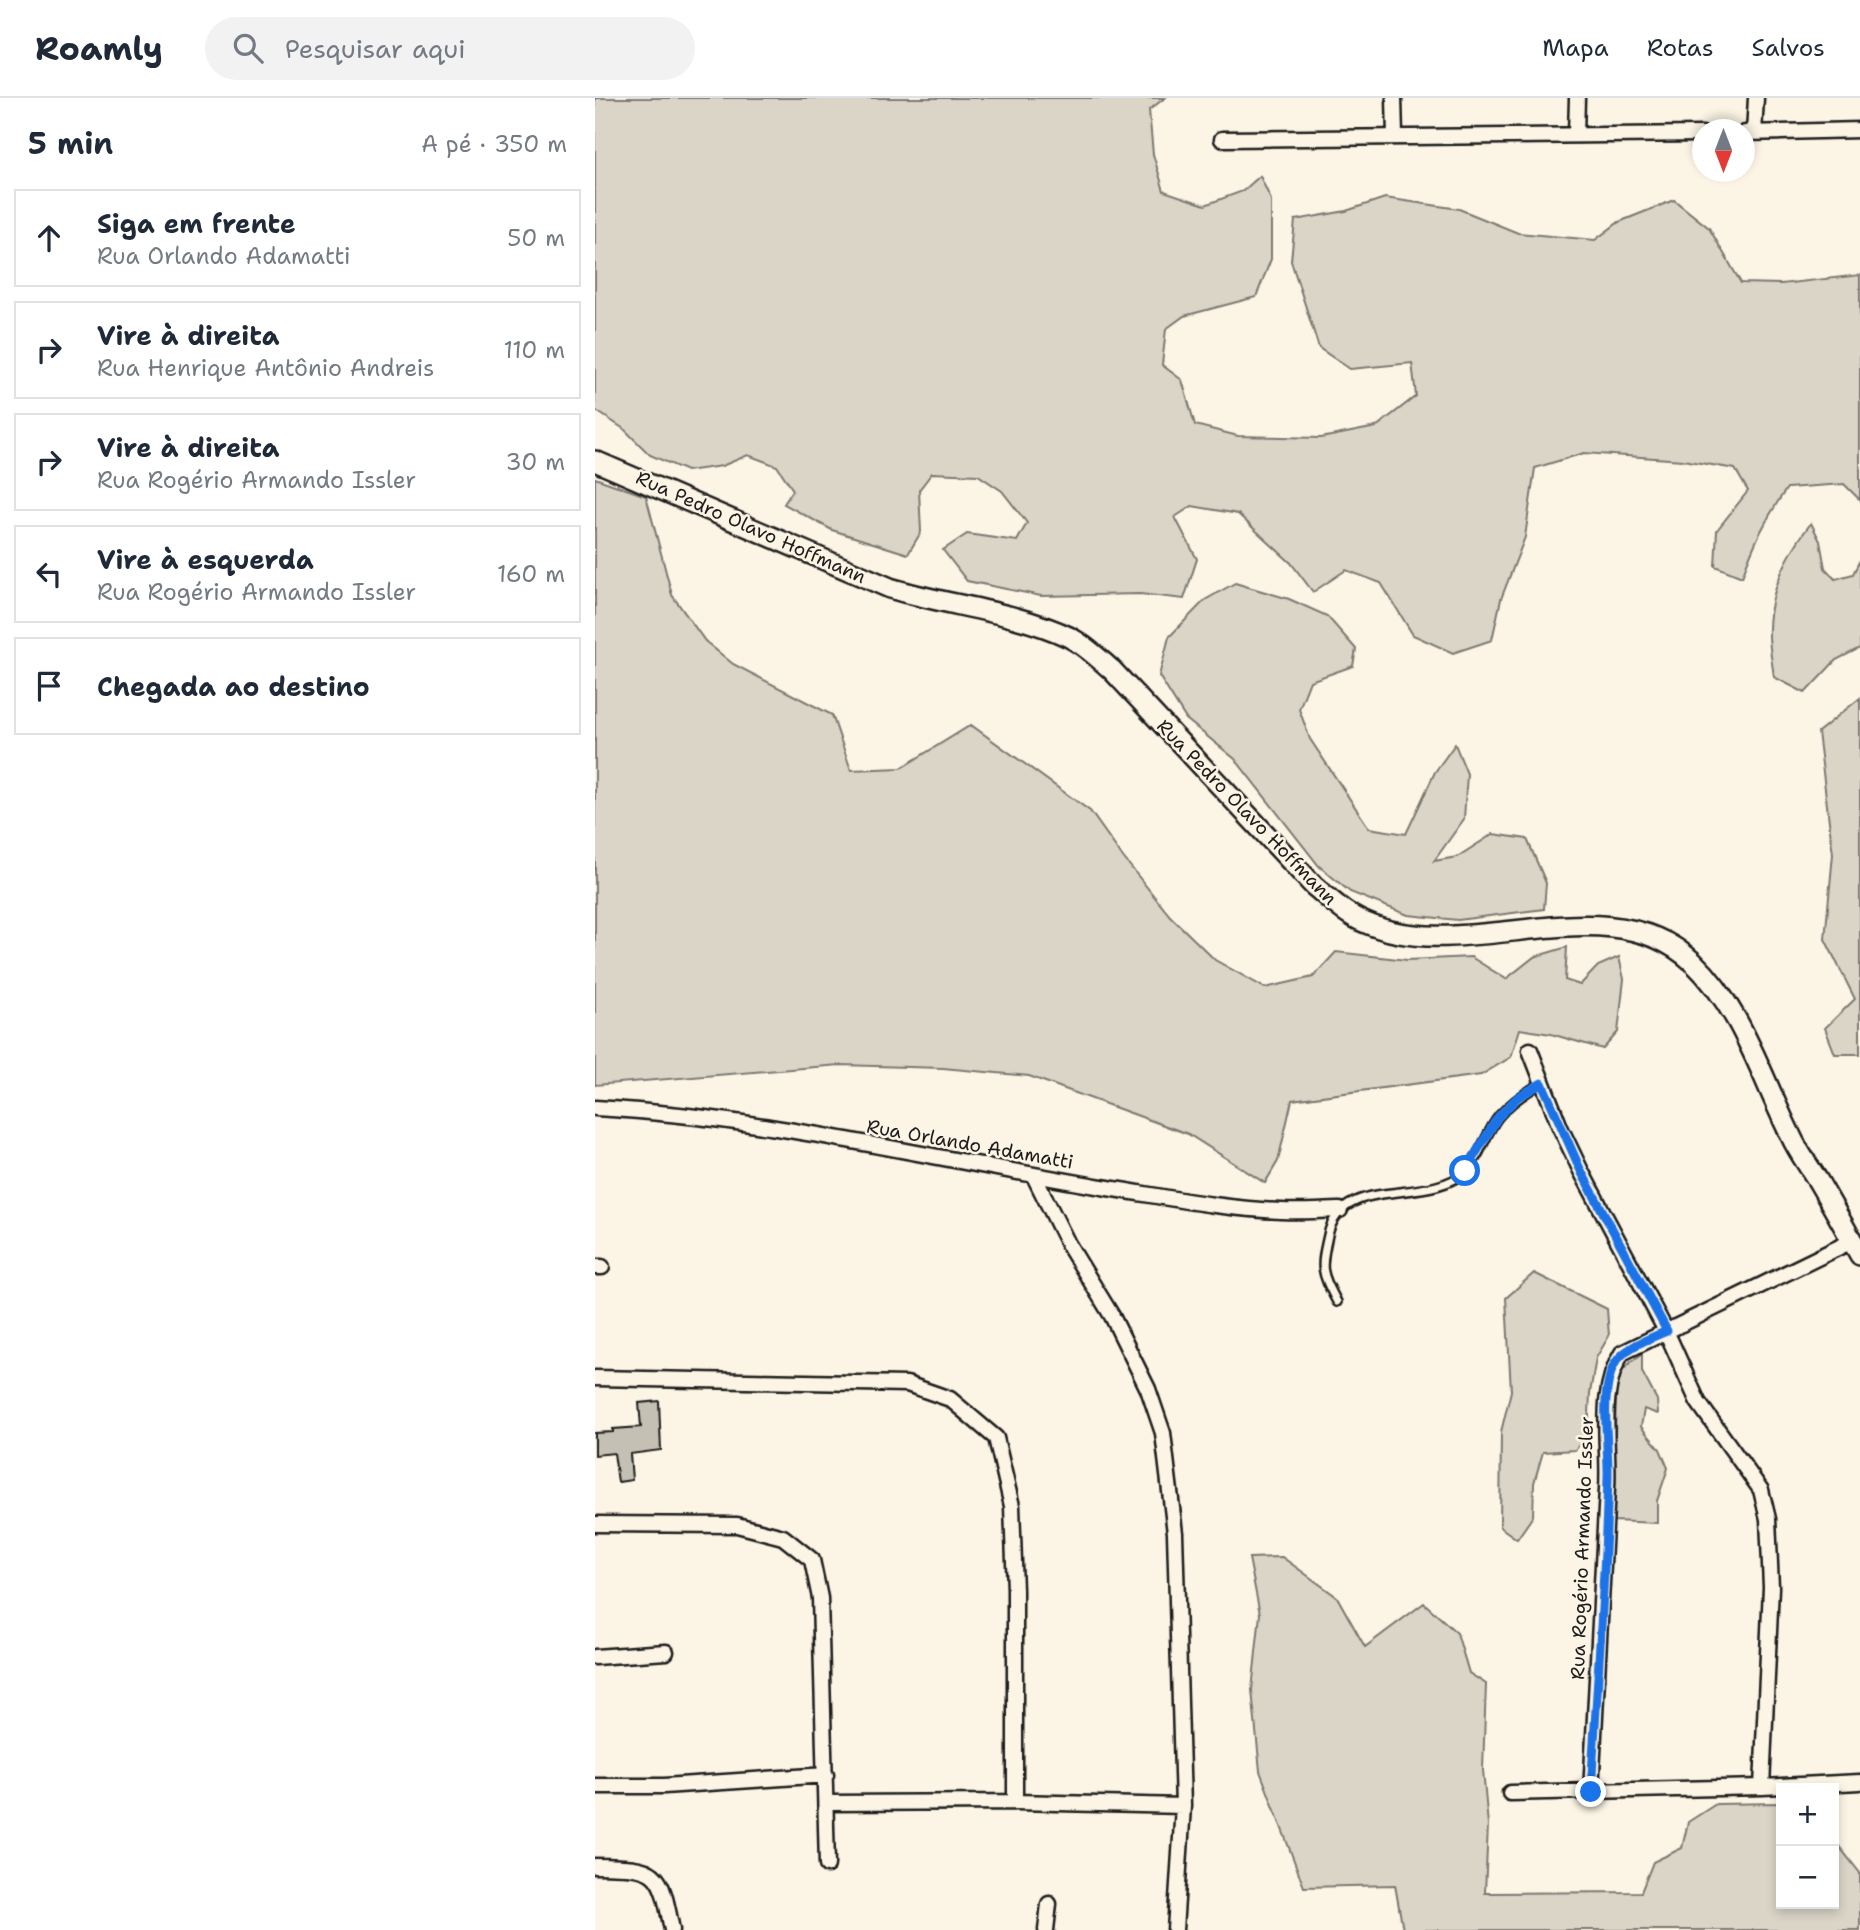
<!DOCTYPE html>
<html lang="pt">
<head>
<meta charset="utf-8">
<style>
  :root { --surface:#fff; --page:#f2f2f3; --text:#1f2937; --muted:#747a83; --line:#e0e1e3 }
  body { margin:0; font-family:"Shantell Sans",sans-serif; background:var(--page); color:var(--text) }
  .controls { position:absolute; right:21px; bottom:21px; display:grid; overflow:hidden; border-radius:0px; box-shadow:0 4px 10px #0003 }
  .controls button { width:63px; height:63px; display:grid; place-items:center; padding:0; border:0; border-bottom:2px solid var(--line); background:var(--surface); color:var(--text); font:35px sans-serif }
  .compass { position:absolute; left:1097px; top:21px; width:63px; height:63px; border-radius:50%; background:var(--surface); box-shadow:0 4px 10px #0003; rotate:180deg }
  .stop { position:absolute; width:21px; height:21px; margin:-16px; border:5px solid #1a73e8; border-radius:50%; background:#fff }
  .stop.end { background:#1a73e8; border-color:#fff; box-shadow:0 2px 7px #0008 }
  .list { margin:0; padding:0; list-style:none }
  h2 { display:flex; justify-content:space-between; align-items:center; height:91px; margin:0; padding:0 28px; font-size:30px }
  h2 small { font-size:23px; font-weight:400; color:var(--muted) }
  .list li { display:grid; grid-template-columns:46px 1fr auto; gap:21px; align-items:center; box-sizing:border-box; height:98px; margin:0 14px 14px; padding:0 14px; border:2px solid var(--line); border-radius:0px }
  .list b { display:block; font-size:26px; white-space:nowrap }
  .list p { margin:0; font-size:23px; white-space:nowrap; color:var(--muted) }
  .list em { font-size:23px; font-style:normal; color:var(--muted) }
  .icon { flex:none; width:38px; height:38px; fill:none; stroke:currentColor; stroke-width:2; stroke-linecap:round; stroke-linejoin:round }
  .map { position:relative; flex:none; width:1265px; height:1832px; overflow:hidden }
  header { display:flex; align-items:center; gap:42px; box-sizing:border-box; height:98px; padding:0 35px; background:var(--surface); border-bottom:2px solid var(--line) }
  header strong { font-size:33px }
  nav { display:flex; gap:38px; margin-inline-start:auto; font-size:24px }
  .search { width:490px; height:63px; background:var(--page); display:flex; align-items:center; gap:18px; box-sizing:border-box; padding:0 24px; border-radius:38px; color:var(--muted); font-size:26px }
  main { display:flex }
  aside { flex:1; background:var(--surface) }
  .map>svg:first-child { display:block }
</style>
</head>
<body>
<header>
<strong>Roamly</strong>
<div class="search"><svg class="icon" aria-label="search" viewBox="0 0 24 24"><circle cx="10" cy="10" r="6"/><path d="M15 15l6 6"/></svg>Pesquisar aqui</div>
<nav><a>Mapa</a><a>Rotas</a><a>Salvos</a></nav>
</header>
<main>
<aside>
<h2>5 min<small>A pé · 350 m</small></h2>
<ul class="list">
<li><svg class="icon" aria-label="ahead" viewBox="0 0 24 24"><path d="M12 20V5M6 11l6-6 6 6"/></svg><div><b>Siga em frente</b><p>Rua Orlando Adamatti</p></div><em>50 m</em></li>
<li><svg class="icon" aria-label="right" viewBox="0 0 24 24"><path d="M7 20v-9h11M14 6l5 5-5 5"/></svg><div><b>Vire à direita</b><p>Rua Henrique Antônio Andreis</p></div><em>110 m</em></li>
<li><svg class="icon" aria-label="right" viewBox="0 0 24 24"><path d="M7 20v-9h11M14 6l5 5-5 5"/></svg><div><b>Vire à direita</b><p>Rua Rogério Armando Issler</p></div><em>30 m</em></li>
<li><svg class="icon" aria-label="left" viewBox="0 0 24 24"><path d="M17 20v-9H6M10 6l-5 5 5 5"/></svg><div><b>Vire à esquerda</b><p>Rua Rogério Armando Issler</p></div><em>160 m</em></li>
<li><svg class="icon" aria-label="arrive" viewBox="0 0 24 24"><path d="M6 21V4h12l-3 4 3 4H6"/></svg><div><b>Chegada ao destino</b></div></li>
</ul>
</aside>
<div class="map">
<svg width="1265" height="1832" viewBox="0 0 1265 1832">
  <rect width="100%" height="100%" fill="#fcf5e5"/>
  <filter id="ink" filterUnits="userSpaceOnUse"><feTurbulence type="fractalNoise" baseFrequency=".0143" numOctaves="2"/><feDisplacementMap in="SourceGraphic" scale="14" xChannelSelector="R" yChannelSelector="G"/><feConvolveMatrix kernelMatrix="1 2 1 2 8 2 1 2 1" color-interpolation-filters="sRGB"/></filter>
  <g filter="url(#ink)">
    <!-- green -->
    <path fill="#dbd5c8" stroke="#7c7872" stroke-width="2" d="M0 0H570L554 12 558 56 569 93 610 107 648 93 665 78 676 102V161L661 199 589 218 571 231 567 267 587 282 600 327 643 338 726 340 781 329 821 298 817 265 755 271 724 250 696 163 700 122 751 113 790 100 864 111 923 135 1000 142 1024 124 1079 102 1114 130 1146 185 1186 186 1265 177V402L1249 386 1192 390C1171 420 1159 445 1147 479L1120 468 1122 432 1153 393 1140 371 1088 362 989 355 940 370 930 439 906 501 897 542 858 555 818 537 786 485 751 472 718 494 696 465 643 416 597 408 580 419 602 461 589 501 545 496 446 498 372 483 348 452 372 436 422 443 432 425 407 393 383 377 337 375 324 392 326 434 313 456 237 432 189 406 198 392 182 368 153 357 127 368 92 373 55 357 29 331 0 312Z
      M0 380 51 398 77 497 110 543 138 566 237 617 256 672 306 670 376 627 495 713 527 758 575 818 620 862 670 890 718 879 741 854 812 862 876 859 911 881 939 859 972 849 970 882 985 887 1003 868 1024 859 1029 881 1023 934 1008 951 956 936 925 931 916 959 886 977 697 1002 683 1063 670 1085 593 1036 434 978 348 970 245 967 0 987Z
      M1216 425 1225 443 1230 470 1240 481 1258 476 1265 462V550L1241 562 1210 595 1179 579C1177 563 1173 545 1174 530 1175 491 1193 455 1216 425Z
      M640 485 694 501 732 518 761 551 758 568 715 583 704 611 715 641 774 730 811 736 840 674 860 646 872 676 869 721 839 763 862 759 898 736 932 741 951 785 949 811 863 822 813 817 755 794 724 768 640 661 591 621 564 578 574 539 610 502Z
      M1265 600V956H1240L1230 930 1260 901 1230 841 1238 756 1223 634Z
      M939 1175 1012 1211 1014 1238 1001 1260 995 1295 993 1337 980 1352 948 1354 939 1385 938 1418 922 1441 905 1429 906 1334 916 1293 911 1200Z
      M1047 1256V1274L1062 1302 1063 1316 1049 1311 1046 1329 1065 1351 1073 1370 1062 1403V1425L1018 1423 1021 1294 1027 1273 1036 1264Z
      M687 1459 742 1499 770 1549 829 1505 862 1535 874 1575 891 1586 888 1672 893 1727 890 1795 1046 1794 1058 1764 1087 1750 1093 1724 1121 1706 1186 1705V1806H1239V1742L1265 1775V1832H808L800 1787 709 1789 665 1673 657 1592 665 1516 654 1460Z"/>
    <!-- building -->
    <path fill="#c4c0b3" stroke="#1c1c1c" stroke-width="2" d="M64 1303 66 1352 35 1356 37 1382 23 1384 19 1355 0 1357V1335L18 1334V1331L46 1329 44 1305Z"/>
    <g fill="none" stroke-linecap="round" stroke-linejoin="round">
      <!-- service casing -->
      <g stroke="#1c1c1c" stroke-width="12">
        <path id="service" d="M742 1204C726 1173 725 1172 733 1137 747 1075 833 1109 871 1073 886 1058 891 1034 904 1018 916 1004 931 994 947 985"/>
      </g>
      <!-- minor casing -->
      <g stroke="#1c1c1c" stroke-width="19">
        <path id="minor" d="M799 0 800 38
          M1150 35 1265 32
          M1159 35 1161 0
          M981 37 982 0
          M627 41 1108 36
          M935 952 965 1029 986 1073 1071 1233 1103 1304 1166 1392 1173 1421 1176 1489 1167 1689
          M0 1010C173 1019 342 1062 513 1090 570 1099 628 1111 686 1113 706 1114 725 1113 745 1112
          M439 1078 473 1146 517 1218 553 1291 568 1335 580 1435 588 1708 580 1832
          M0 1169H7
          M0 1280 312 1286 355 1301 401 1340 417 1408 420 1492V1704
          M0 1426 142 1427 188 1439 217 1462 225 1500 232 1767
          M0 1559 71 1554
          M0 1688H69L231 1677
          M996 1694C1001 1593 1007 1492 1012 1391 1015 1346 1002 1295 1027 1255L1257 1143
          M915 1695 1167 1689 1265 1684
          M231 1705 420 1704 588 1708
          M0 1768C64 1769 65 1770 77 1832
          M451 1832 454 1806"/>
      </g>
      <!-- tertiary casing -->
      <g stroke="#1c1c1c" stroke-width="24">
        <path id="tertiary" d="M0 363 295 490C354 508 418 513 474 539 490 547 503 560 517 572L719 788C736 802 751 817 771 825 871 869 1013 783 1098 864 1147 911 1166 978 1196 1038 1203 1054 1214 1068 1223 1083 1237 1107 1251 1132 1265 1157"/>
      </g>
      <!-- service -->
      <use href="#service" stroke="#fcf5e5" stroke-width="7"/>
      <!-- minor -->
      <use href="#minor" stroke="#fcf5e5" stroke-width="14"/>
      <!-- tertiary -->
      <use href="#tertiary" stroke="#fcf5e5" stroke-width="19"/>
    </g>
  </g>
  <g fill="none" stroke-linecap="round" stroke-linejoin="round" filter="url(#ink)">
    <!-- route -->
    <path stroke="#1a73e8" stroke-width="9" d="M870 1073 903 1019 923 999 947 985 986 1073 1072 1233C1054 1241 1029 1249 1019 1267 1004 1297 1014 1346 1013 1379 1010 1484 1002 1589 996 1694"/>
  </g>
  <g text-anchor="middle" dominant-baseline="central" stroke-width="5" stroke-linejoin="round" paint-order="stroke">
    <!-- street labels -->
    <g font-size="19" fill="#1c1c1c" stroke="#fcf5e5">
      <text transform="translate(156 429) rotate(24)">Rua Pedro Olavo Hoffmann</text>
      <text transform="translate(652 714) rotate(46)">Rua Pedro Olavo Hoffmann</text>
      <text transform="translate(375 1046) rotate(10)">Rua Orlando Adamatti</text>
      <text transform="translate(987 1450) rotate(-88)">Rua Rogério Armando Issler</text>
    </g>
  </g>
</svg>
<div class="controls">
<button>+</button>
<button>−</button>
</div>
<svg class="compass" viewBox="-18 -18 36 36"><path d="M0-13l5 13h-10z" fill="#e53935"/><path d="M0 13l5-13h-10z" fill="#747a83"/></svg>
<div class="stop" style="left:870px;top:1073px"></div>
<div class="stop end" style="left:996px;top:1694px"></div>
</div>
</main>
</body>
</html>
